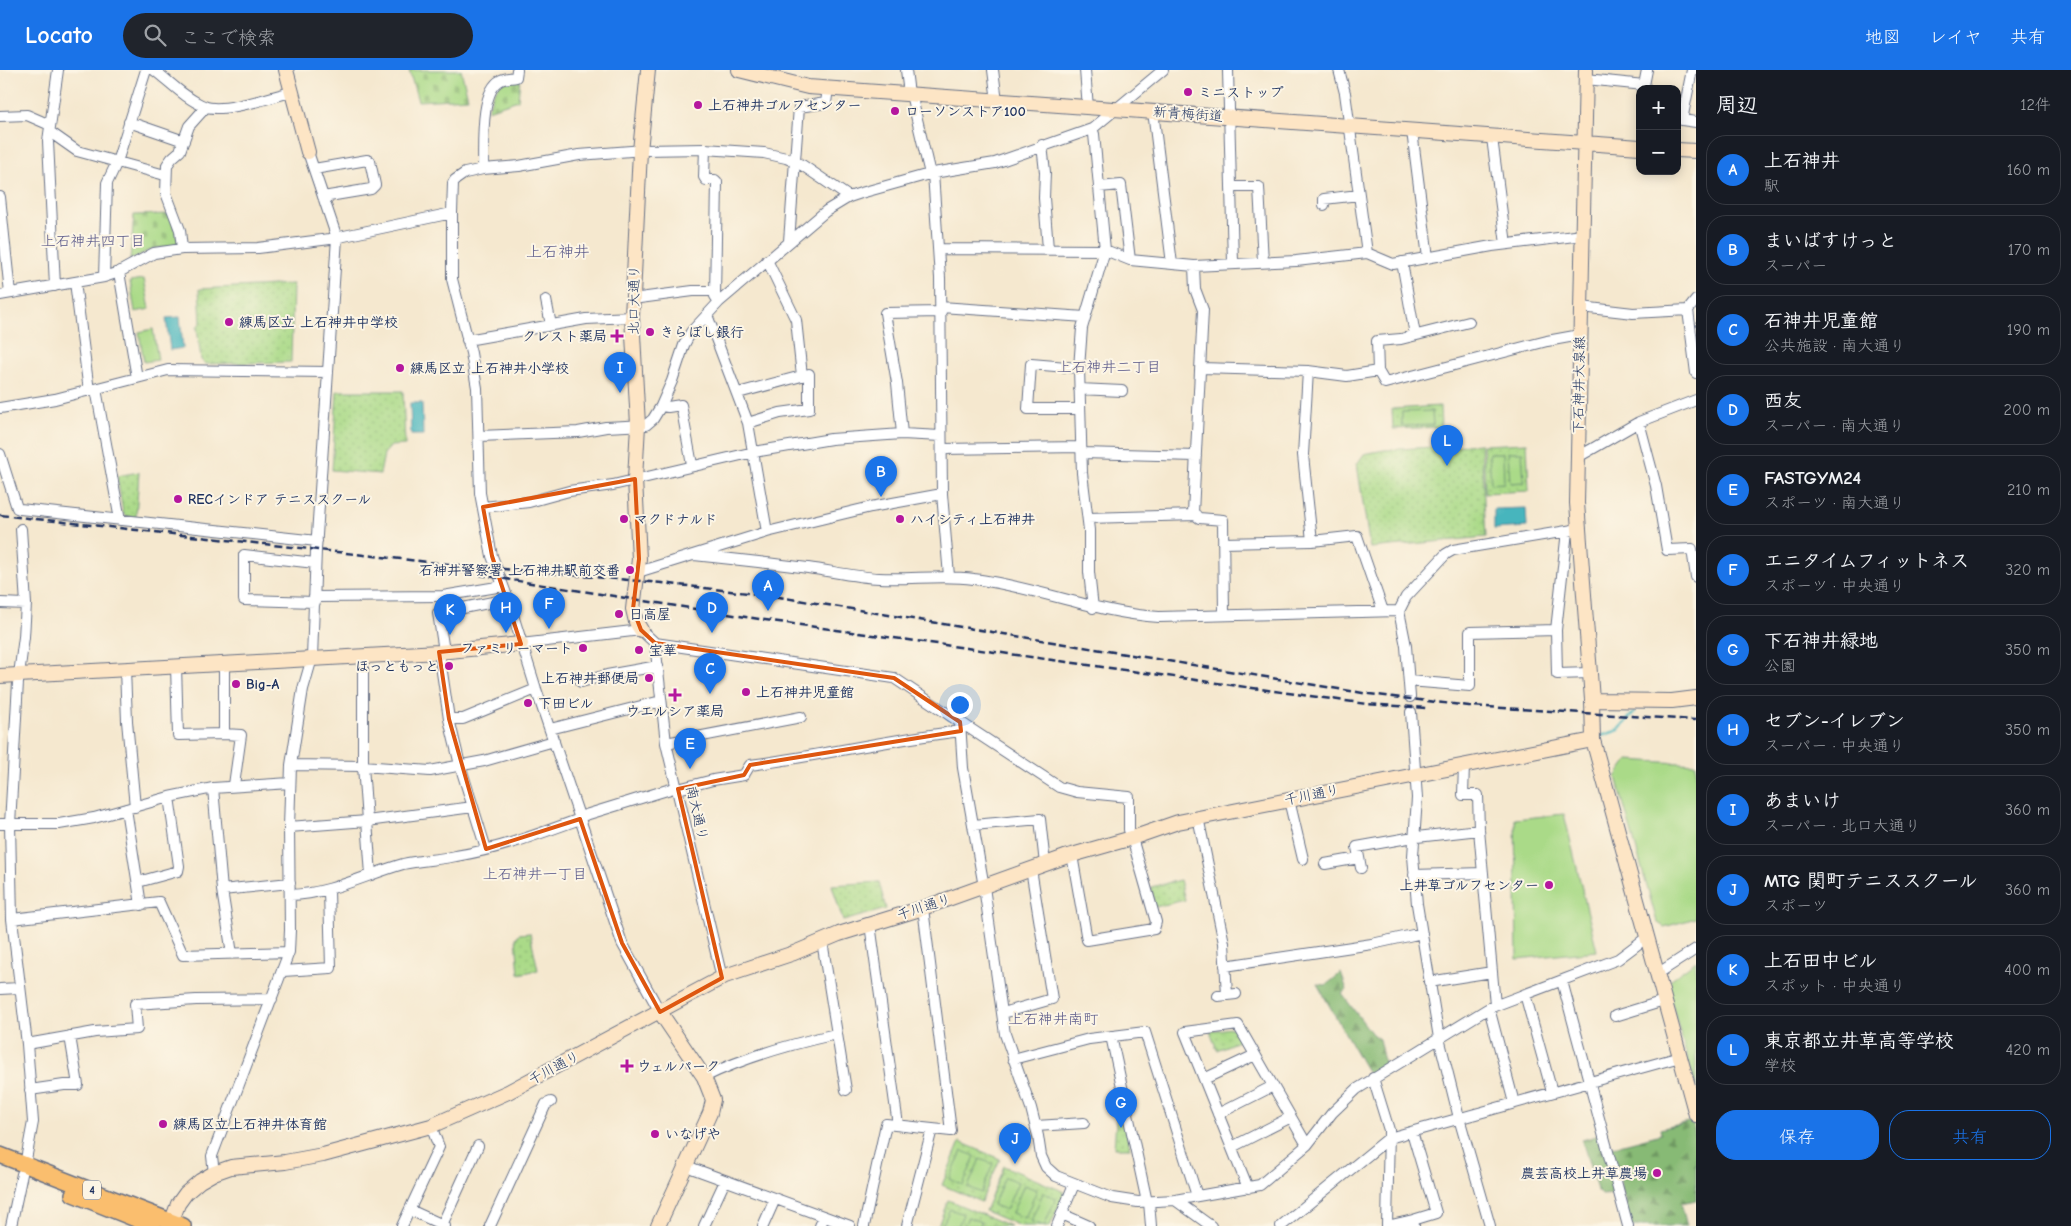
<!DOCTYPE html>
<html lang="ja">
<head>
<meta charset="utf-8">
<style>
  :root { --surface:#171b24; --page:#20242c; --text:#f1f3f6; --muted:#9ea1a6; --line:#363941; --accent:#1a73e8 }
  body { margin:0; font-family:"Comic Neue","Klee One",sans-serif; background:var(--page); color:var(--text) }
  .controls { position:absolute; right:15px; top:15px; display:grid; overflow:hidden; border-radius:10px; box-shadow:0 2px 12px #0003 }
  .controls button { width:45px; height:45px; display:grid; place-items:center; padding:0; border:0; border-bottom:1px solid var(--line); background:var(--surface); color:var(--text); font:25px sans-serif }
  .you { position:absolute; left:959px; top:634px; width:18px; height:18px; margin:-12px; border:4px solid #fff; border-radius:50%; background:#1a73e8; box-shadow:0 0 0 8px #1a73e833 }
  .badge { display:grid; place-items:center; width:32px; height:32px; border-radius:50%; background:var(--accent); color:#fff; font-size:16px; font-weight:700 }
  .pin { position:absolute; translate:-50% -41px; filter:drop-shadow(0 1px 2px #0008) }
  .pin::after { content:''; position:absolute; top:26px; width:18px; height:15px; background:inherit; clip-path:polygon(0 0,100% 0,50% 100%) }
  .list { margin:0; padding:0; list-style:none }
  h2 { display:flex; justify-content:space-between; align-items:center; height:65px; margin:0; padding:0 20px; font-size:21px }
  h2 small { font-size:16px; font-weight:400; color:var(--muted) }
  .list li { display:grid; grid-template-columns:32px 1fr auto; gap:15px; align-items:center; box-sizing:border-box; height:70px; margin:0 10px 10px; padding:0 10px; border:1px solid var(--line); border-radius:20px }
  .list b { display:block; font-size:19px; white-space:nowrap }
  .list p { margin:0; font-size:16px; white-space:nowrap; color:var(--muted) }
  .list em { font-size:16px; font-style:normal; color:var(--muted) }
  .actions { display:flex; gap:10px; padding:15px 20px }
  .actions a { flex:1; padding:11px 0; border:1px solid var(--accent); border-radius:20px; text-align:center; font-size:18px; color:var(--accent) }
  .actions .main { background:var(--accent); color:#fff }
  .icon { flex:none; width:28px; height:28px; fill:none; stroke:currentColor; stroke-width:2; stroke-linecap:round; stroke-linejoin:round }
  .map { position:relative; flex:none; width:1696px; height:1156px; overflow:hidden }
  header { display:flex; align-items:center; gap:30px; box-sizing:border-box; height:70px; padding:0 25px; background:var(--accent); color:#fff }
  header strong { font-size:24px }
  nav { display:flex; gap:28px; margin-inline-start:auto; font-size:18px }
  .search { width:350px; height:45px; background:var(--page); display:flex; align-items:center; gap:12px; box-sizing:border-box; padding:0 18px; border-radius:28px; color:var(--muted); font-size:19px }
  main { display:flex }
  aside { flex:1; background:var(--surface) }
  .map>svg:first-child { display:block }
</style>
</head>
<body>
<header>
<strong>Locato</strong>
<div class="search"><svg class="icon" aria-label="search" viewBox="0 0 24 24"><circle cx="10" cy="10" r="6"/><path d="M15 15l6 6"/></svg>ここで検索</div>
<nav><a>地図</a><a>レイヤ</a><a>共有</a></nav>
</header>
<main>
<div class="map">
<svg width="1696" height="1156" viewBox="0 0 1696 1156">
  <defs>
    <pattern id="forest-firs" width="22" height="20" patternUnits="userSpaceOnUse" patternTransform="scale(1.25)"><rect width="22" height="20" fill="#87ba74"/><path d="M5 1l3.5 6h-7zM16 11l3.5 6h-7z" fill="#6e9862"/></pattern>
    <pattern id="cemetery-stones" width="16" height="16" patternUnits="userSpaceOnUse" patternTransform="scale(1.25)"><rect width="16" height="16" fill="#aada88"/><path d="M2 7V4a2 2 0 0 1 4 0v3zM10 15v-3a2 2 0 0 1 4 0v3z" fill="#92bb78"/></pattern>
    <pattern id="park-dots" width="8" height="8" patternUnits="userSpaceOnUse" patternTransform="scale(1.25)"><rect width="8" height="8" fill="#aada88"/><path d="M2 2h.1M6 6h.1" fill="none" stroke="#92bb78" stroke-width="1.8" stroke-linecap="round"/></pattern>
  </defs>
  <rect width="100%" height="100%" fill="#fcf5e5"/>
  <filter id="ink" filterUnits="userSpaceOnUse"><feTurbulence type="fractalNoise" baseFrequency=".02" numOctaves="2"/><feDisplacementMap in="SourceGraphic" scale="10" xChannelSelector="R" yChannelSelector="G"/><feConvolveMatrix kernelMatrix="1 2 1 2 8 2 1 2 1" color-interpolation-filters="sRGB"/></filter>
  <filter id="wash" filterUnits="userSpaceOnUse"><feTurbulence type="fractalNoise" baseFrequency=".0096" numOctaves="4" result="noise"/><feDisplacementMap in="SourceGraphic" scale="20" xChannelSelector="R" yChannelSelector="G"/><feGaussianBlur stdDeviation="1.12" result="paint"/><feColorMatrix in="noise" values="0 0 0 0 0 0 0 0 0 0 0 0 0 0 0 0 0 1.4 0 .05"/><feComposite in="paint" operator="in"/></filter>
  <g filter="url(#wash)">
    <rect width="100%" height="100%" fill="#f5e8cf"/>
    <!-- forest -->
    <path fill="url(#forest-firs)" stroke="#517469" d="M1341 903 1347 920 1342 924 1372 964 1379 969 1385 996 1369 1005 1317 914 1326 915Z
      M1692 1051 1696 1068V1130L1681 1133 1687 1156H1631L1612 1077 1661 1064 1660 1059Z
      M1600 1065 1616 1124 1602 1125 1597 1120 1582 1070Z"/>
    <!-- cemetery -->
    <path fill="url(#cemetery-stones)" stroke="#628473" d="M409 0H461L468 28 418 31Z
      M520 9 518 30 488 40 493 24 501 13Z
      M171 144 179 175 152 179 130 190 134 145Z"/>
    <!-- park -->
    <path fill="url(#park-dots)" stroke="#628473" d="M293 214 291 292 205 294 201 290 197 257 201 252 199 219Z
      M337 321H403L405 375 391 376 384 384 380 404 332 400Z
      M1440 336 1441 357 1393 359 1392 339Z
      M1527 373 1529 421 1485 423 1483 375Z
      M1481 374 1486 467 1370 478 1357 394 1364 384 1384 380Z
      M139 402 136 447 125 446 123 443 117 406Z
      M1180 810 1185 830 1155 837 1151 817Z
      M879 812 886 839 843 851 832 815Z
      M530 863 538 900 519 904 516 868 519 864Z
      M1237 957 1243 969 1217 980 1210 961Z
      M1119 1036H1121L1130 1078H1114L1117 1038Z
      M960 1072 1000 1089 981 1132 942 1115Z
      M1004 1096 1065 1122 1050 1156H1020L985 1141Z
      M948 1130 1010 1156H938Z"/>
    <!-- pitch -->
    <path fill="#aada88" stroke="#628473" d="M144 209 150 239 135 242 130 211Z
      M153 259 158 290 144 292 139 262Z
      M1432 341 1433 355 1402 356V342Z
      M1508 382H1522L1524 412 1510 413Z
      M1489 383H1503L1504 413 1491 414Z
      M1628 690 1696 694V848L1664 857 1657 852 1616 707Z
      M1564 744 1597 881 1517 889 1515 749Z
      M1696 891V1019L1666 913Z
      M962 1081 975 1086 963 1115 950 1109Z
      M980 1089 993 1094 981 1123 968 1117Z
      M1005 1107 1018 1112 1006 1140 993 1135Z
      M1024 1115 1037 1120 1025 1148 1012 1143Z
      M1043 1123 1056 1128 1044 1156 1031 1151Z
      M950 1139 963 1144 958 1156H942Z
      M968 1147 981 1152 980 1156H964Z"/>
    <!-- water -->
    <path fill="#46b5bd" stroke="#30728e" d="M180 247 183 278 170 280 166 248Z
      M410 333H422L423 365H411Z
      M1526 438 1527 457 1494 459V439Z"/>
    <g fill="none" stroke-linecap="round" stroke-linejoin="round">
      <!-- stream -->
      <path stroke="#46b5bd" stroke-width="2.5" d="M1598 667 1619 660 1634 642"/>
    </g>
  </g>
  <g filter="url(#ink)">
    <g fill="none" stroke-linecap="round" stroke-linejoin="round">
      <!-- street casing -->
      <g stroke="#677086" stroke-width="12">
        <path id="street" d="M154 0C170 12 186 29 204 36 222 44 271 27 291 22
          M906 0 909 24
          M993 0 997 31
          M1085 0 1088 38
          M1228 0 1233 193
          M1339 0 1345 23 1367 183
          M1692 0 1682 50 1696 52
          M1586 9 1644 15 1647 0
          M911 24 930 104
          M1153 41 1172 194
          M0 46 27 45 50 55
          M129 52 184 71
          M1092 59 1094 64 1105 180 1082 258 1079 298 1082 403 1089 460V502L1093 538
          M1412 61 1428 188
          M50 62 77 81 165 105
          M1492 68 1506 174
          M1042 75 1045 102 1044 128 1048 179
          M705 79 704 107 706 110H715L717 112 715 226 719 232
          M314 99 367 90 370 91 375 115 371 119 323 127
          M483 99C484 78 479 21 501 10 505 8 511 8 516 7L517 0
          M933 103 940 208 942 424 949 506
          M1099 117 1121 115 1130 190
          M1232 117H1259L1263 192
          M0 127 10 223
          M1324 135V129L1359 125
          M452 143 453 113 455 110 465 103 483 99 519 96 579 85 644 80 705 79 764 83 786 88 802 95 849 127
          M789 171 799 37 826 33 828 18
          M182 179 180 160 166 123 167 95 172 88 180 81 189 56 206 37
          M939 179 1105 180 1130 190 1194 196 1296 191 1367 183 1393 194 1492 176 1583 165
          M767 190 796 250 802 306
          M1402 192 1415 265
          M1194 196 1195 219 1203 240 1193 443 1199 448 1223 450 1224 545
          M119 202 137 308
          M104 207 107 113 117 92 146 0
          M75 212 89 321
          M55 216 48 71 58 0
          M0 225 104 207 119 202 154 183 182 179 258 178 330 169 452 143V209L471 283 477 318 480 423 492 486 508 529 536 619 622 873 660 942
          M632 229 693 221H715
          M546 230 551 255
          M1696 230 1688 240 1696 303
          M941 237 1085 247
          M1581 237 1633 243 1688 240
          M707 245 748 353 767 462
          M467 270 586 249 632 247
          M1079 298 1031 294 1028 339H1080
          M1201 298 1308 301 1347 306 1378 301 1385 313 1547 271 1580 265
          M1308 301 1303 385 1312 471
          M1378 301 1377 271 1401 269 1469 252
          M96 319 120 450
          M1079 319 1122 321
          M738 323 809 304V339L780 343 748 353
          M661 336 668 337 681 335 692 395
          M0 338 55 329 168 300 328 302
          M1639 352 1656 416 1667 480 1692 479 1696 507
          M902 364 897 313 885 243 941 242
          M479 366 578 362 606 357 646 355 653 349 661 336 672 311 684 275 691 262 719 232 826 141 849 127 861 123 933 103 995 93 1092 59 1163 0
          M942 379 1081 377
          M1082 383 1196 386
          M0 384 17 438 20 439 317 471
          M1578 387 1639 352 1696 330
          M483 437 529 432 569 421 613 415 754 382 831 369 902 364 941 366
          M1088 448 1196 445
          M21 459 26 534 24 567 18 612 10 754 12 849 27 974 33 1052 25 1095
          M1567 461 1556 560 1557 604 1590 603
          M1223 473 1312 471 1357 466 1383 541
          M694 485C732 489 770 493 808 498 831 501 855 507 879 508 911 510 942 504 974 509 1037 517 1096 543 1159 547L1399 541
          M638 502 767 462 871 437 942 424
          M315 527 443 526 503 516
          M315 532 244 530V485L315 493
          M0 533 26 534
          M655 573 894 608 960 652 963 698 984 817 1005 964 1031 1038 1038 1066 1041 1086 1046 1097 1056 1106 1112 1128 1138 1132 1175 1130 1260 1115 1307 1075 1332 1043 1357 1019 1489 938 1618 889 1646 868
          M521 574 641 560 655 573 666 673 722 908
          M444 581 438 543 508 529
          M439 582 449 649 460 695 486 779
          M363 586V696L371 805
          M224 594V664L241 665 234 715
          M176 596 178 665 224 664
          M125 599 127 651 135 737
          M1409 611 1470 616V562L1556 560
          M581 612 607 605 658 596
          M1410 627 1406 576 1399 541 1406 527 1446 484 1453 480 1579 459
          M1411 642 1417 728 1413 786 1417 834 1439 968 1459 1048 1490 1156
          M449 649H463L536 619
          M960 652 1059 717 1077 722 1129 727V760
          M550 659 661 631
          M666 673 801 647
          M291 695 363 696 430 701 484 691 554 671
          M1464 695 1463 725H1478L1479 760 1495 935
          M213 718 222 820 232 884
          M678 719 713 710 744 705 750 695C821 686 890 669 961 661
          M1289 730 1303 789
          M126 739 141 835
          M579 747 677 717
          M1198 747 1224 873 1227 925
          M0 754H59L94 748 169 727 213 718 290 713
          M973 755 1040 749 1045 794
          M289 757 367 751 473 737
          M1072 785 1087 870 1154 859 1156 852 1132 768
          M1325 794 1359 788
          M1361 798 1357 777 1408 768 1479 760
          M1414 805 1483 803
          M138 812 178 801 179 796 169 727
          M222 820 290 813
          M290 825C330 824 365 805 403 794 421 790 438 790 456 786 499 779 539 764 580 749
          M12 849 159 832 183 885 289 882
          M870 854 898 1055
          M822 871 846 1020
          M1225 896 1372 874 1422 863
          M283 901 331 898 329 820
          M1657 904 1696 879
          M1562 911 1628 1156
          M1429 912 1492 902
          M0 919 19 918
          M1525 924 1552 1022
          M1218 926 1236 924
          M1489 938 1514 1033
          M1003 943 1052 929 1031 799
          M1615 946 1664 931
          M1111 966 1147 1132
          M27 974 95 962 137 959 135 934 196 930 272 929
          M1013 989 1089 969 1145 962 1197 1126
          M704 1007C745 987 791 974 836 964
          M1373 1008 1389 1060 1387 1156
          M1204 1009 1255 985
          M30 1020 64 1015H78L70 966
          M1218 1044 1273 1016
          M1036 1056 1084 1053
          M1412 1062 1436 1143 1413 1150 1414 1156
          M1232 1077 1291 1047
          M686 1096 850 1156
          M214 1103 212 1086 289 882 290 860 289 757 291 695 303 619 312 588 316 480 337 168 308 82
          M1248 1118 1185 962 1238 955 1307 1075
          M1175 1130 1211 1156
          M1149 1132 1151 1156
          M410 1140 445 1156
          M1062 1144 1089 1156
          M442 1155 478 1076
          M11 1156 22 1104
          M402 1156 439 1077 431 1056
          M490 1156 546 1034 551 1032
          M704 1156 725 1111
          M763 1156 775 1129
          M820 1156 824 1147
          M864 1156 886 1054 951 1061 923 838
          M907 1156 932 1059
          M1057 1156 1074 1114
          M1281 1156 1389 1068 1680 987
          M1387 1156 1413 1150"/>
      </g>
      <!-- secondary casing -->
      <g stroke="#677086" stroke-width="16">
        <path id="secondary" d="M286 0 308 82
          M739 0 808 17 1640 77
          M1586 0 1577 433 1592 630 1593 670 1696 1045
          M1677 80 1696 81
          M641 560 636 552 633 539 639 489 635 409 638 355 632 247 640 81 648 0
          M0 606 439 582 521 574
          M1592 630 1672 631 1696 628
          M170 1156 178 1134 186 1123 200 1111 214 1103 231 1097 285 1092 323 1085 431 1056 508 1022 725 906 794 883 839 864 923 838 1065 787 1132 768 1178 752 1593 670
          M658 1156 710 1043 713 1030 704 1007 660 942"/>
      </g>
      <!-- primary casing -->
      <g stroke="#677086" stroke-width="18">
        <path id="primary" d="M0 1085 183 1156
          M73 1124 153 1156"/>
      </g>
      <!-- street -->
      <use href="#street" stroke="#fff" stroke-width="10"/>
      <!-- secondary -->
      <use href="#secondary" stroke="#fde5c5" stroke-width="14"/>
      <!-- primary -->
      <use href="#primary" stroke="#fabe6e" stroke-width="15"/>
      <!-- rail -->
      <path stroke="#1b2f5e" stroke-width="2.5" stroke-dasharray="8 4" stroke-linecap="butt" d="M0 445 437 493 662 513 773 526 1369 624 1469 636 1696 650
        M455 501 765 550 1110 598 1367 634 1427 638"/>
    </g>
  </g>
  <!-- marked area -->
  <path fill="none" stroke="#de5710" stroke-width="4" stroke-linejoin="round" d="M635 409 639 489 633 539 641 560 655 573 894 608 960 652 961 661 750 695 744 705 678 719 722 908 660 942 622 873 580 749 486 779 449 649 439 582 521 574 492 486 483 437Z"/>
  <!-- markers -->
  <g fill="#b5179e" stroke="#fcf5e5" stroke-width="2">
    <circle cx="1188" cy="22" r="5"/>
    <circle cx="698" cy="35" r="5"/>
    <circle cx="895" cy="41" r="5"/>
    <circle cx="229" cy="252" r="5"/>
    <circle cx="650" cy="262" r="5"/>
    <path d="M614.5 258.5h5v5h5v5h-5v5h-5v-5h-5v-5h5z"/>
    <circle cx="400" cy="298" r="5"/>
    <circle cx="178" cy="429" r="5"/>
    <circle cx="624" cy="449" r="5"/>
    <circle cx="900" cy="449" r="5"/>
    <circle cx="630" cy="500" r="5"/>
    <circle cx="619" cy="544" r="5"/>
    <circle cx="583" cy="578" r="5"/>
    <circle cx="639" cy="580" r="5"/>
    <circle cx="449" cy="596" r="5"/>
    <circle cx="649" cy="608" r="5"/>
    <circle cx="236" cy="614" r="5"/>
    <circle cx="746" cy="622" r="5"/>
    <path d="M672.5 617.5h5v5h5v5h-5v5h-5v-5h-5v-5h5z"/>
    <circle cx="528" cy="633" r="5"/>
    <circle cx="1549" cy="815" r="5"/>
    <path d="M624.5 988.5h5v5h5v5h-5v5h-5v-5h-5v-5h5z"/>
    <circle cx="163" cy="1054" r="5"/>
    <circle cx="655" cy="1064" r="5"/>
    <circle cx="1657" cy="1103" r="5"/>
  </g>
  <g text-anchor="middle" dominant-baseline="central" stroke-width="4" stroke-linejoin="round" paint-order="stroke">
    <!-- shield labels -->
    <rect fill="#fcf5e5" stroke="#5e6a86" stroke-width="1" x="83" y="1110.5" width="18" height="19" rx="4"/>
    <g font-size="12" font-weight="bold" fill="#1b2f5e">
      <text x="92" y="1120">4</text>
    </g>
    <!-- poi labels -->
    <g font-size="14" font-weight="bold" fill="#1b2f5e" stroke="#fcf5e5" text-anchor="start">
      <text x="1198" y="22">ミニストップ</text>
      <text x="708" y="35">上石神井ゴルフセンター</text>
      <text x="905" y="41">ローソンストア100</text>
      <text x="239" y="252">練馬区立 上石神井中学校</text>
      <text x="660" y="262">きらぼし銀行</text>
      <text x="607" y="266" text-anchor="end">クレスト薬局</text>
      <text x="410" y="298">練馬区立 上石神井小学校</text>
      <text x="188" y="429">RECインドア テニススクール</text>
      <text x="634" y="449">マクドナルド</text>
      <text x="910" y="449">ハイシティ上石神井</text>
      <text x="620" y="500" text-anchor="end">石神井警察署 上石神井駅前交番</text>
      <text x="629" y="544">日高屋</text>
      <text x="573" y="578" text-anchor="end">ファミリーマート</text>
      <text x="649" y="580">宝華</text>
      <text x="439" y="596" text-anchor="end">ほっともっと</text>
      <text x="639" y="608" text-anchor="end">上石神井郵便局</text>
      <text x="246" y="614">Big-A</text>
      <text x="756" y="622">上石神井児童館</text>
      <text x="538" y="633">下田ビル</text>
      <text x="675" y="641" text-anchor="middle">ウエルシア薬局</text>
      <text x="1539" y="815" text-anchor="end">上井草ゴルフセンター</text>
      <text x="637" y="996">ウェルパーク</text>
      <text x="173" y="1054">練馬区立上石神井体育館</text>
      <text x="665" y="1064">いなげや</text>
      <text x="1647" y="1103" text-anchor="end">農芸高校上井草農場</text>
    </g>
    <!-- street labels -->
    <g font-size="14" fill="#1b2f5e" stroke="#fcf5e5">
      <text transform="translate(1188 44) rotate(4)">新青梅街道</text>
      <text transform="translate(634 230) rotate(-89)">北口大通り</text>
      <text transform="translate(1579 315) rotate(-89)">下石神井大泉線</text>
      <text transform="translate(1312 725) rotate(-11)">千川通り</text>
      <text transform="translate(697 743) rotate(77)">南大通り</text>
      <text transform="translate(924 837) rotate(-18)">千川通り</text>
      <text transform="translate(554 998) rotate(-28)">千川通り</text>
    </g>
    <!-- neighbourhood labels -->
    <g font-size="15" fill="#595889" stroke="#fcf5e5">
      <text x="93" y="171">上石神井四丁目</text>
      <text x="1109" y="297">上石神井二丁目</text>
      <text x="535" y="804">上石神井一丁目</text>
      <text x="1053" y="949">上石神井南町</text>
    </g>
    <!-- quarter labels -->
    <g font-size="16" fill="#595889" stroke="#fcf5e5">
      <text x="558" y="182">上石神井</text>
    </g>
  </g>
</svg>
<div class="controls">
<button>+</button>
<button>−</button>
</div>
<div class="you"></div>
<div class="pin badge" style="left:768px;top:541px">A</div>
<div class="pin badge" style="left:881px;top:427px">B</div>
<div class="pin badge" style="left:710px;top:624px">C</div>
<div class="pin badge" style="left:712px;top:563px">D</div>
<div class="pin badge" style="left:690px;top:699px">E</div>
<div class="pin badge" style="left:549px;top:559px">F</div>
<div class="pin badge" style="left:1121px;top:1058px">G</div>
<div class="pin badge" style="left:506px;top:563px">H</div>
<div class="pin badge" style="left:620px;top:323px">I</div>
<div class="pin badge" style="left:1015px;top:1094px">J</div>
<div class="pin badge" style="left:450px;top:565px">K</div>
<div class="pin badge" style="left:1447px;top:396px">L</div>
</div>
<aside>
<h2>周辺<small>12件</small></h2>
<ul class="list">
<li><span class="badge">A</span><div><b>上石神井</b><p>駅</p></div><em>160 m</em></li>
<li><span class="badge">B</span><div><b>まいばすけっと</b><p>スーパー</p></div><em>170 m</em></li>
<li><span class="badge">C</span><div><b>石神井児童館</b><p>公共施設 · 南大通り</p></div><em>190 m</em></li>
<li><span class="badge">D</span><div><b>西友</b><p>スーパー · 南大通り</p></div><em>200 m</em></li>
<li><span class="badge">E</span><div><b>FASTGYM24</b><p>スポーツ · 南大通り</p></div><em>210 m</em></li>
<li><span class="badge">F</span><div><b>エニタイムフィットネス</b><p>スポーツ · 中央通り</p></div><em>320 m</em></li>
<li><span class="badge">G</span><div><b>下石神井緑地</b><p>公園</p></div><em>350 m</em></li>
<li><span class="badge">H</span><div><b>セブン-イレブン</b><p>スーパー · 中央通り</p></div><em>350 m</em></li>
<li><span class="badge">I</span><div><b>あまいけ</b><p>スーパー · 北口大通り</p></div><em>360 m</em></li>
<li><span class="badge">J</span><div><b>MTG 関町テニススクール</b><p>スポーツ</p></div><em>360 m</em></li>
<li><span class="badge">K</span><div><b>上石田中ビル</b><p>スポット · 中央通り</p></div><em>400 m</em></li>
<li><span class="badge">L</span><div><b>東京都立井草高等学校</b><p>学校</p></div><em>420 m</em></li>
</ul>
<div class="actions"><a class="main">保存</a><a>共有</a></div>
</aside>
</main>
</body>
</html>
